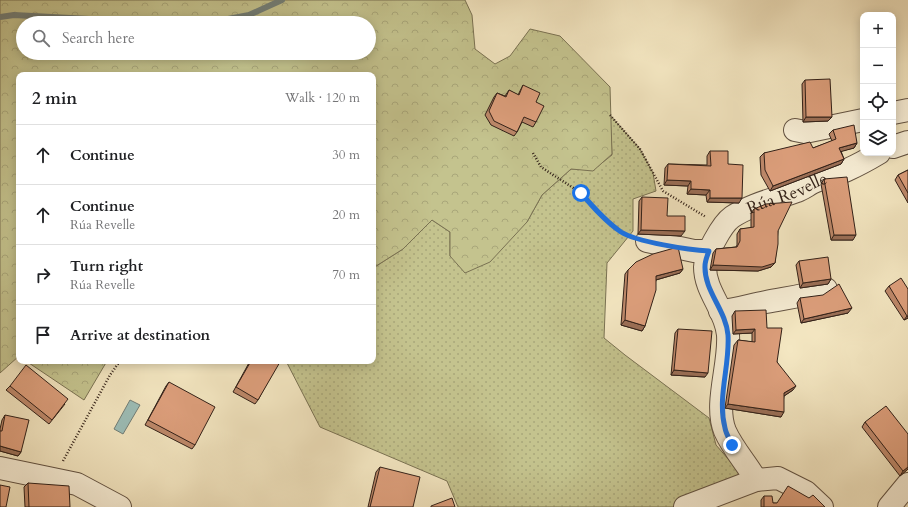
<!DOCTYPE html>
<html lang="en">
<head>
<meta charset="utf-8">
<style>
  :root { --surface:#fff; --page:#f6f6f6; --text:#202124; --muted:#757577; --line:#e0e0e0 }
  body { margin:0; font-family:Cardo,serif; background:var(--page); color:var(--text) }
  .controls { position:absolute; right:12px; top:12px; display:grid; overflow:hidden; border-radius:8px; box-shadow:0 2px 10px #0003 }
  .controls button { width:36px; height:36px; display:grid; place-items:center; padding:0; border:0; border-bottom:1px solid var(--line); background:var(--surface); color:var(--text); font:20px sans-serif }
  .stop { position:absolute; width:12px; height:12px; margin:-9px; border:3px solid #1a73e8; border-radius:50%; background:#fff }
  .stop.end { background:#1a73e8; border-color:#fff; box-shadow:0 1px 4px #0008 }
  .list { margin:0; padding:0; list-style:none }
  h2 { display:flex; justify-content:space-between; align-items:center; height:52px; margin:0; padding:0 16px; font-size:17px }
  h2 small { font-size:13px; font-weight:400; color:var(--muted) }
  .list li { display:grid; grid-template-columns:26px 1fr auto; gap:12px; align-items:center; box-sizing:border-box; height:60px; padding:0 16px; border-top:1px solid var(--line) }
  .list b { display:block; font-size:15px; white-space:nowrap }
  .list p { margin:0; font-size:13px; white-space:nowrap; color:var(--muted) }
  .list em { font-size:13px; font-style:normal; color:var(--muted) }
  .icon { flex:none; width:22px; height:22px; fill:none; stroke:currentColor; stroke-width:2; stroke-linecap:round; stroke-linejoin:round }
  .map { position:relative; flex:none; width:908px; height:507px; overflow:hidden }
  .search { position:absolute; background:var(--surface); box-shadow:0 2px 10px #0003; left:16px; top:16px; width:360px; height:44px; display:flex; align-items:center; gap:10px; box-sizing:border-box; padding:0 14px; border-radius:22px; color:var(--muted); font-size:15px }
  .panel { position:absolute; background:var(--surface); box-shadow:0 2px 10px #0003; left:16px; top:72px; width:360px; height:292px; border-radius:8px }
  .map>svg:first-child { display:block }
</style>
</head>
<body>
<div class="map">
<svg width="908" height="507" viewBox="0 0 908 507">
  <defs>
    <pattern id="grass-dots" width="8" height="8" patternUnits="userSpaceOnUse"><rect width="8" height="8" fill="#c4c38e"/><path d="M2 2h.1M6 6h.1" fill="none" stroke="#a9a77a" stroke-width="1.8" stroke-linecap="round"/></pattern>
    <pattern id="forest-crowns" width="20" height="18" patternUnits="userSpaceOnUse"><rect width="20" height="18" fill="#c4c38e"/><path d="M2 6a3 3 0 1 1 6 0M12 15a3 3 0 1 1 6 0" fill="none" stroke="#a9a77a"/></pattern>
  </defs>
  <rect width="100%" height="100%" fill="#f4e7c2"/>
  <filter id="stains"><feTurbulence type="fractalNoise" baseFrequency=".005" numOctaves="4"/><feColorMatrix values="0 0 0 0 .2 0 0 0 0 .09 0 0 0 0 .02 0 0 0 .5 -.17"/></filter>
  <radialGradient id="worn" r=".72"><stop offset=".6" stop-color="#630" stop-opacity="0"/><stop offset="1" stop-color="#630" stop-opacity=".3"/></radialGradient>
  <!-- grass -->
  <path fill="url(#grass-dots)" stroke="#7a7253" d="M610 115 640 149 653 173 656 191 633 199V231L607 263 604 338 625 355 709 418 716 445 742 475 716 507H458L447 481 320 427 286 361H373V268L403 249 432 220 450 232V256L527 222 542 195 571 169 593 170 612 155Z"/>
  <!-- forest -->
  <path fill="url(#forest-crowns)" stroke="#7a7253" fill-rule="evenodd" d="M0 0H465L472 15 475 49 495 64 510 56 530 29 560 36 610 87 612 154 593 171 571 169 542 195 527 222 490 262 465 273 450 256V232L432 220 403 249 373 268V75H19V356L0 373ZM23 23H369V53H23Z
    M26 361H107L84 400Z"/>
  <!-- water -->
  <path fill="#9dbfb9" stroke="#727f79" d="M130 400 140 405 123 434 114 429Z"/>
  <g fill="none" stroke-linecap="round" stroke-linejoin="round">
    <!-- stream -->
    <path stroke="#727f79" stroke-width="6" d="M0 17 14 15 89 19 126 23
      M207 23 249 15 282 0"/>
    <!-- minor casing -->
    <g stroke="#625242" stroke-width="24">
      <g id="minor">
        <path d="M893 113 908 110"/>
        <path d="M795 130 805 132 863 120"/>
        <path d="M893 147 908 142"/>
        <path d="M647 241 694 251H709"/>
        <path d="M720 311C736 310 750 305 766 302 786 298 806 296 826 289"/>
        <path d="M0 468 77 484 120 507"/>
        <path id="s1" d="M756 480C747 464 733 449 725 431 714 404 730 365 728 335 726 310 705 292 705 267 705 255 722 224 732 217 752 204 775 199 797 191 803 189 809 184 816 181 826 177 837 174 847 170 858 165 869 159 879 153"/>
        <path d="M685 507 756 480 778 478 806 492 822 507"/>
        <path d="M889 507 908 484"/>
      </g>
    </g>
    <!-- path -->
    <path stroke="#312018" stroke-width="2.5" stroke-dasharray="1 2" stroke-linecap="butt" d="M610 115 640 149 663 191 706 217
      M533 153 541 167 581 193 597 211 622 233 627 235
      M63 461 110 375 120 361"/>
    <!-- minor -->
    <use href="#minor" stroke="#f8efd7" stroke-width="22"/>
  </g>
  <!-- wall -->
  <path fill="#be896b" stroke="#312018" d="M805 80 828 121 803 122 802 84Z
    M523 85 536 102V122L533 127 522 122 517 132 514 136 491 125 485 115 494 97 497 93 505 96 509 90 518 95Z
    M833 130 857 143 854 148 841 151 844 159 841 164 770 191 761 175 760 157 764 153 813 148 832 141 829 134Z
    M710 151 728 164 739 203 707 202 706 195 687 194 688 186 664 185 665 168 668 164 707 165V156Z
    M908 170V203L895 180 898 175Z
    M824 179 853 240H831L821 184Z
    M642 197 667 216 681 236 638 234 639 201Z
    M754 209 778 231 775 263 771 267 758 271 710 270 713 253 716 249 736 247 737 245V234L740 229 751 228V213Z
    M799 261 831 279 828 284 800 288 796 265Z
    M683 269 680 273 656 280 645 326 642 331 621 325 625 274 628 270Z
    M889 286 908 289V318L904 320 885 291Z
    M800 298 848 313 801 323 797 303Z
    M735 311 767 328 777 362 793 390 784 396 781 417 725 408 734 345 738 340 752 342V333L733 334 732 316Z
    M678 329 705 377 671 375 675 333Z
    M250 361H279L258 400 255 404 233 392Z
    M169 382 195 445 192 449 145 425 166 386Z
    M10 386 65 404 49 424 6 390Z
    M5 415 21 452 18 456 0 451V429L2 420Z
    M865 422 908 469 900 476 862 427Z
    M380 467 413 507H368L376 472Z
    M28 483 70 507H25L24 487Z
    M764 496 773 503 825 507H761V500Z"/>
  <!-- shaded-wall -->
  <path fill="#9b6f57" stroke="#312018" d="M806 117H832L828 121 803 122Z
    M857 143 854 148 836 153 839 148Z
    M844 159 841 164 770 191 773 186Z
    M667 180 691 181 688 186 664 185Z
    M691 189 710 190 706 195 687 194Z
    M710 198H742L739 203 707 202Z
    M641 230 685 231 681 236 638 234Z
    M834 235H856L853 240H831Z
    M775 263 771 267 758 271 710 270 713 265Z
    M683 269 680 273 652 281 656 276Z
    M831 279 828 284 800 288 803 283Z
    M852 308 848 313 801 323 804 319Z
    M907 316H908V318L904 320Z
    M625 320 645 326 642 331 621 325Z
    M755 329 752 333 733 334 736 330Z
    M674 370 708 373 705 377 671 375Z
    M796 386 793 390 781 398 784 393Z
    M728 404 784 412 781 417 725 408Z
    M0 446 21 452 18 456 0 451Z
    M908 467V469L900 476 903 471Z"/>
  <!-- building -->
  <path fill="#dd9f7c" stroke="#312018" d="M830 79 832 117H806L805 80Z
    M523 85 540 93 536 102 544 106 536 122 524 117 517 132 494 121 489 111 497 93 506 97 509 90 519 95Z
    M854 125 857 143 839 148 844 159 773 186 765 170 764 153 810 142 813 148 836 139 833 130Z
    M710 151H728V164L743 165 742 198H710V190L691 189V181L667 180 668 164 711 166Z
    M908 170V193L898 175Z
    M847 177 856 235H834L824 179Z
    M642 197 668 198 667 216H685V231L641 230Z
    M792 202 778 231V244L775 263 762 267 713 265 716 249 737 247 740 241V229L754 227V209L766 204Z
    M678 247 683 269 656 276V290L645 326 625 320 628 270 636 262 653 254Z
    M828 257 831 279 803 283 799 261Z
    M901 278 908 289V316H907L889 286Z
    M839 284 852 308 804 319 800 298 823 295Z
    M766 310 767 328H782L777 362 796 386 784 393V412L728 404 738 340 755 342V329L736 330 735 311Z
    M678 329 712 331 708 373 674 370Z
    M251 361H279L280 362 258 400 236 387Z
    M26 365 68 399 52 420 10 386Z
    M169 382 215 407 195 445 148 420Z
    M886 406 908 434V467L903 471 865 422Z
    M5 415 29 420 21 452 0 446V431H2Z
    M380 467 420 477 413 507H370Z
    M28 483 69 486 70 507H29Z
    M0 485 10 487 6 507H0Z
    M788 486 809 498 813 495 825 507H764V496H772L773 503H777Z
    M452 498 455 507H431V506Z"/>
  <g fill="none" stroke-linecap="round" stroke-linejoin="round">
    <!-- route -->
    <path stroke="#1a73e8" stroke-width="5" d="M581 193C593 207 606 222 621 232 637 242 689 250 709 251 707 256 705 261 705 266 704 291 726 310 728 335 730 366 717 397 725 428 726 434 730 440 732 445"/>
  </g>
  <g text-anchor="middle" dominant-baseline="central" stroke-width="3" stroke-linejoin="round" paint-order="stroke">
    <!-- street labels -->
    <g font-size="17" fill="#312018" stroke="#f8efd7">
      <text stroke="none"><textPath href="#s1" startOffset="345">Rúa Revelle</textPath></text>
    </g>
  </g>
  <rect width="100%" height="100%" filter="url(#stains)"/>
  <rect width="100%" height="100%" fill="url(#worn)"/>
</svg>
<div class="controls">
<button>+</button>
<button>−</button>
<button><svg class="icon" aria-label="locate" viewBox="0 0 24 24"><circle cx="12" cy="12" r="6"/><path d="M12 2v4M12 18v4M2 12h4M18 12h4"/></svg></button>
<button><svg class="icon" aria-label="layers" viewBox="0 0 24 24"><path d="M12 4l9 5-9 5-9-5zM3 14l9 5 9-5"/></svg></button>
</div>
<div class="stop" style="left:581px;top:193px"></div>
<div class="stop end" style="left:732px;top:445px"></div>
<div class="search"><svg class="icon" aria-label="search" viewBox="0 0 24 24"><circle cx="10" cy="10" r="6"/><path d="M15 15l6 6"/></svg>Search here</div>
<section class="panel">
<h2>2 min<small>Walk · 120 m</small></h2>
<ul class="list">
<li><svg class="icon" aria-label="ahead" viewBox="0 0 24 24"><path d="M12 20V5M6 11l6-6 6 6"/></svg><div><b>Continue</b></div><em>30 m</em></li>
<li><svg class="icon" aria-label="ahead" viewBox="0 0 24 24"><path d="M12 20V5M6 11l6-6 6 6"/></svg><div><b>Continue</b><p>Rúa Revelle</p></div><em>20 m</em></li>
<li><svg class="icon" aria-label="right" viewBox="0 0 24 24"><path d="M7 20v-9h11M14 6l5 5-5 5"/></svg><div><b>Turn right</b><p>Rúa Revelle</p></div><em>70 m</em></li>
<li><svg class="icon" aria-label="arrive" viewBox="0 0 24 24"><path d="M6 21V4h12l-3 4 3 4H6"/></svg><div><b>Arrive at destination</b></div></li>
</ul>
</section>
</div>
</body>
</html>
